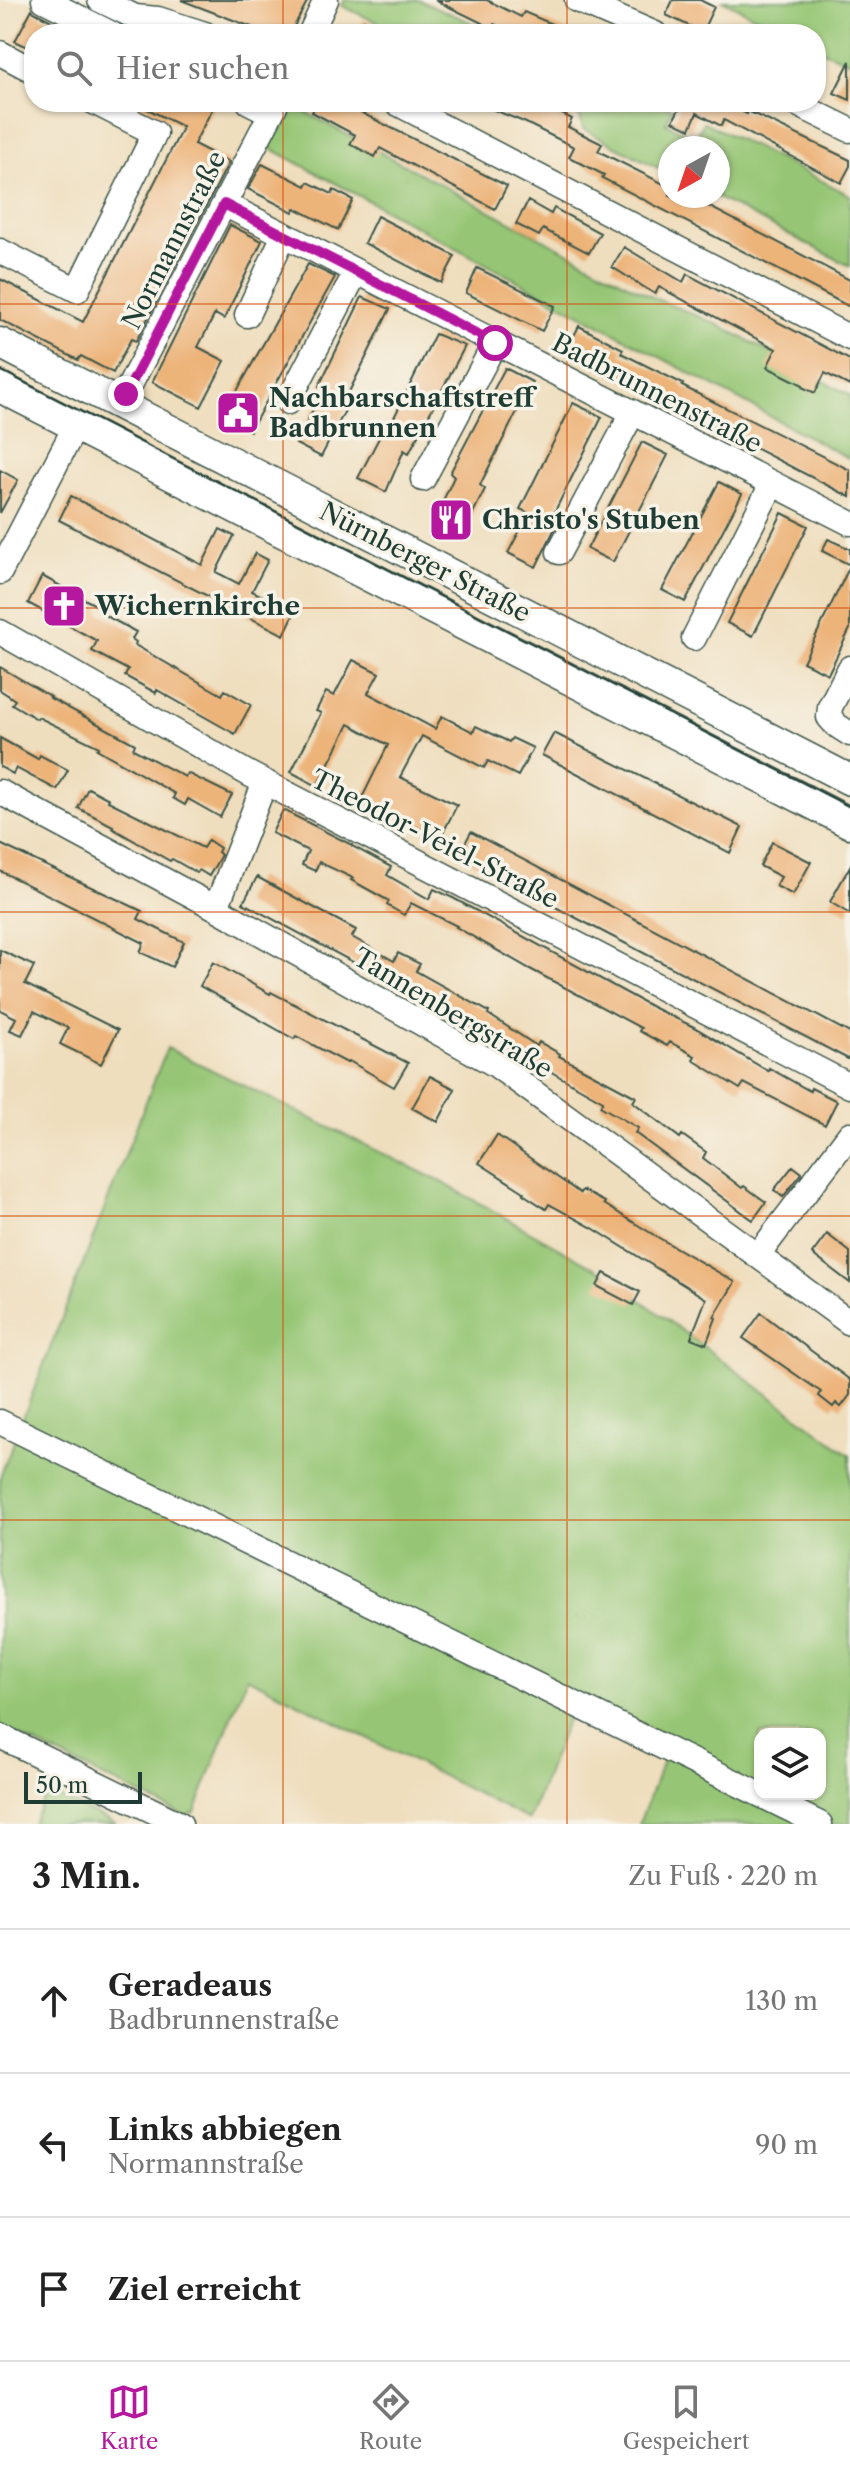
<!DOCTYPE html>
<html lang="de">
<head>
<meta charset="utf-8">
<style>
  :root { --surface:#fff; --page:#f2f2f2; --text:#222; --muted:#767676; --line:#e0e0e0; --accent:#b5179e }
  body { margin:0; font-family:"Libre Caslon Text",serif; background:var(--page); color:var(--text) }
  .controls { position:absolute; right:24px; bottom:24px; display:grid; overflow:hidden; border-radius:16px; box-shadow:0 2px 6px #0004 }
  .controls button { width:72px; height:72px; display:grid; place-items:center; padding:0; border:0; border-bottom:2px solid var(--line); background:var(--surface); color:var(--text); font:40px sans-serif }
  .compass { position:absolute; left:658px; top:136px; width:72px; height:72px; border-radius:50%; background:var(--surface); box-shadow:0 2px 6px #0004; rotate:220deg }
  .scale { position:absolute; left:24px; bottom:20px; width:118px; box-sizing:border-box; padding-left:8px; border:4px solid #1f3d34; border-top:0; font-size:22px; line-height:28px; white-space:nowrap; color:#1f3d34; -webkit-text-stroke:6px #f7f3e8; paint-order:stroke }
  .stop { position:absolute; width:24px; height:24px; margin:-18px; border:6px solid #b5179e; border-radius:50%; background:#fff }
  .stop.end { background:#b5179e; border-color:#fff; box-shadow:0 2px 8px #0008 }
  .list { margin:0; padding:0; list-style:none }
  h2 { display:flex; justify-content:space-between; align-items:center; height:104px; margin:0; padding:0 32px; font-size:34px }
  h2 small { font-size:26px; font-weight:400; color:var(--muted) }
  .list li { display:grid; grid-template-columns:52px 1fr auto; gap:24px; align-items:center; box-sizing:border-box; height:144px; padding:0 32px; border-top:2px solid var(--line) }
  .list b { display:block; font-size:30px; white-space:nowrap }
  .list p { margin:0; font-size:26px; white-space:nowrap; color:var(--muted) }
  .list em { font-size:26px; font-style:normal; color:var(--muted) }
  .icon { flex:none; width:44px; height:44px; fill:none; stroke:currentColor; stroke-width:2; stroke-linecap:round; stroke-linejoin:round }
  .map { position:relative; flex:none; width:850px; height:1824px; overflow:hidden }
  .search { position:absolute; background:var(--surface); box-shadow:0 2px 6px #0004; left:24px; right:24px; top:24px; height:88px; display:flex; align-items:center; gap:20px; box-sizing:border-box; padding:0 28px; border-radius:32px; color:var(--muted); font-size:30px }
  .sheet { height:536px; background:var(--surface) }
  nav { display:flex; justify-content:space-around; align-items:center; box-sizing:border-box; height:112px; border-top:2px solid var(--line); background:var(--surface); font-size:22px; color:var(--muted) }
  nav a { display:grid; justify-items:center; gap:4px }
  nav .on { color:var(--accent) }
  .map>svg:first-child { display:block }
</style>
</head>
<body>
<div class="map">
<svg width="850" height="1824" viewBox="0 0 850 1824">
  <rect width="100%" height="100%" fill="#f7f3e8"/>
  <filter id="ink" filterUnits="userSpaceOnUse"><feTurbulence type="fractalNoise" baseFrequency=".0125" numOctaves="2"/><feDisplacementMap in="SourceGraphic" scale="16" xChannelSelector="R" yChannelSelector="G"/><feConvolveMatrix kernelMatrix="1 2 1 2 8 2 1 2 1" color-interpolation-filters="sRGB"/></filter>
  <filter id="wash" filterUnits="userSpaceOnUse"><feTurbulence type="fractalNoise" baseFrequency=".006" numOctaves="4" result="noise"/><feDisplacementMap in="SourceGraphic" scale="32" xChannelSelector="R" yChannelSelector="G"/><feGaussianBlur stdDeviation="1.8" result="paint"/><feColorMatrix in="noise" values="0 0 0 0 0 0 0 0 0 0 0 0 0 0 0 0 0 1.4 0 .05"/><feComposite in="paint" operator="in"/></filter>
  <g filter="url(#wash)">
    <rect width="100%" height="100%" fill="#efdebe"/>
    <!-- green -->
    <path fill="#96c675" stroke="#5a8254" stroke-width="2" fill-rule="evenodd" d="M344 0 396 2 419 0 498 34H402L342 6Z
      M722 0H850V62L816 48V34H789Z
      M286 102 654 298 719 325 850 395V459L268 147Z
      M550 102H655L672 109 666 123 695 138 704 122 850 195V266L714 196H718V148H670V174L583 129 580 116Z
      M167 1048 443 1183 604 1273 850 1455V1824H639L666 1753 571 1710 529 1820 247 1677 195 1812 185 1816 0 1727V1477ZM760 1734H820V1794H760Z
      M47 1792 116 1824H32Z"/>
    <g id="blocks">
      <!-- building -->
      <path fill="#edb47a" d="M181 0H308L290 34H270Z
        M435 0H487L521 17 524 12 575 34H516L494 24 492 28Z
        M673 0H700L714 7 702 32 666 15Z
        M32 9 34 12 77 34H34V50L15 41Z
        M364 20 393 34H357Z
        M850 61V100L834 93Z
        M134 102H216L194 144 229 162 136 341 131 339 113 373 81 356 78 360 0 320V279L83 322 183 127Z
        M317 102H340L507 186 495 209 380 148 375 157 350 144 355 135 312 112Z
        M474 102H532L544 105 572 119 568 127 602 144 598 151 670 187V196H689L850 280V307L602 178 604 175 569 157 574 147 524 122Z
        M675 102H723L747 114 748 111 850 160V166L841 183 724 120 721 126 697 113 690 129 673 121 681 105Z
        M262 164 306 186 308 182 332 194 334 190 353 200 338 230 295 208 293 212 248 189Z
        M528 201 551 214 554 208 600 233 589 253 543 229 539 236 516 224Z
        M377 216 455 256 441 283 364 243Z
        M230 225 262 241 224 319 215 314 198 347 225 361 201 407 152 382Z
        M624 247 683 282 687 274 850 360V386L825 373 815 393 802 387 803 385 767 367 776 349 659 287 655 294 612 267Z
        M308 264 335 277 250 431 223 416Z
        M477 268 555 306 542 331 466 293Z
        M362 297 390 309 346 398 350 401 321 457 296 444 323 389 319 386Z
        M579 326 623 349 621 353 683 384 682 386 850 470V497L566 351Z
        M435 334 465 346 409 453 404 450 386 492 358 478 381 434 385 436Z
        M505 368 532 382 480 485 485 489 464 531 436 516 454 477 450 473Z
        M573 403 602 417 551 519 558 522 536 567 508 553 529 513 520 509Z
        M642 442 668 455 613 562 587 549Z
        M0 470 18 480 0 513Z
        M719 482 742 494 685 602 662 590Z
        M71 496 202 565 220 529 234 536 216 572 239 584 255 553 268 560 252 591 295 612 284 635 59 520Z
        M782 513 808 526 753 636 727 623Z
        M828 539 850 549V565L822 551Z
        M850 566V629L828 674 803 662Z
        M42 576 101 608 99 612 136 632 132 639 136 642 135 645 222 695 225 690 251 705 235 734 157 690 156 693 125 676 128 670 92 651 97 641 28 603Z
        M353 660 379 673 368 693 435 729 442 716 473 732 476 726 509 742 512 738 533 748 518 776 488 761 484 768 422 736 400 777 457 805 440 839 361 800 388 745 349 724 317 786 291 772 321 713 316 711 326 692 334 696Z
        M0 667 51 697 50 698 135 744 133 749 185 777 187 773 232 795 220 817 188 799 185 805 173 798 175 794 97 749 99 747 38 717 37 719 12 704 15 700 0 690Z
        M554 733 742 827 730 853 542 755Z
        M0 738 38 759 40 755 68 770 57 790 16 768 13 774 0 767Z
        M88 788 109 799 108 801 203 848 208 840 220 848 218 852 221 855 209 876 199 870 197 873 172 859 170 861 112 828 113 826 78 808Z
        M283 810 352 845V846L391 867 387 875 429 899 434 889 453 898 652 1007 694 1027 768 1071 769 1068 810 1091 811 1088 837 1101 825 1125 744 1083 740 1089 693 1060 695 1056 670 1042 667 1046 639 1031 641 1028 530 969 456 927 457 926 411 903 404 915 387 905 389 901 351 880 353 878 319 862 315 871 302 865 308 851 272 833Z
        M471 832 850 1033V1060L561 910 459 854Z
        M772 842 811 862 793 895 776 886 781 877 760 866Z
        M0 844 142 911 138 919 184 942 172 967 140 952 144 943 0 871Z
        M850 866V914L830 902Z
        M257 877 356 930 352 937 394 961 398 953 420 964 416 971 489 1012 488 1014 537 1046 539 1042 560 1054 559 1056 636 1097 633 1102 680 1138 682 1135 706 1152 703 1158 742 1188 744 1186 766 1202 753 1220 635 1133 638 1128 600 1106 603 1101 514 1051 479 1028 478 1031 417 998 420 993 378 970 375 974 243 903Z
        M0 950 34 966 25 984 118 1030 101 1064 60 1044 68 1028 34 1011 22 1035 10 1030 16 1018 0 1010Z
        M213 962 270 994 271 992 408 1063 394 1087 349 1061 347 1063 296 1036 294 1039 200 986Z
        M430 1076 455 1089 438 1122 412 1108Z
        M497 1135 580 1193 582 1190 605 1202 604 1204 654 1235 735 1282 714 1317 716 1318 706 1344 691 1338 706 1299 591 1227 549 1204 546 1209 523 1194 524 1192 479 1163Z
        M793 1166 802 1173 783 1197 774 1190Z
        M827 1234 850 1252V1283L812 1254Z
        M604 1273 640 1292 633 1305 597 1286Z
        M761 1313 850 1380V1395L841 1407 836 1403 833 1407 819 1396 821 1392 743 1338Z"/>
    </g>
  </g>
  <g filter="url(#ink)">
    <use href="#blocks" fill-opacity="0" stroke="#3e5549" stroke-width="2"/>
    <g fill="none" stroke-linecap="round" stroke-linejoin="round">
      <!-- minor casing -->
      <g stroke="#3e5549" stroke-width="27">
        <path id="minor" d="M44 0 112 34
          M100 0 135 17 158 19 205 34
          M577 0 655 34
          M310 34 326 0
          M0 53 34 71
          M249 102 271 113
          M395 102 850 338
          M793 102 850 130
          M224 204 850 523
          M0 251 77 290 155 133 94 102
          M247 315 284 235
          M288 402 356 272
          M120 404 277 102
          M423 479 495 343
          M559 552 633 412
          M0 572 76 425
          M0 632 249 774 850 1086
          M694 638 772 484
          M850 668 830 707 829 717 836 725 850 734
          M0 792 216 908 496 1065 850 1323
          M216 908 265 782
          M758 1255 850 1134
          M0 1422 820 1824
          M0 1736 180 1824"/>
      </g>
      <!-- major casing -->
      <g stroke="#3e5549" stroke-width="33">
        <path id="major" d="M0 343 850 780
          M0 387 850 823"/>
      </g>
      <!-- minor -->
      <use href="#minor" stroke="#fff" stroke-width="24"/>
      <!-- major -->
      <use href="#major" stroke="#fff" stroke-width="30"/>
      <!-- tram -->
      <path stroke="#1f3d34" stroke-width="2" d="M0 370 850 807"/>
    </g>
  </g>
  <g fill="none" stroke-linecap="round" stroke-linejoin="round" filter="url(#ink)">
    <!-- route -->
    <path stroke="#b5179e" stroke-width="10" d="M126 394 224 204 495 343"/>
  </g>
  <!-- grid -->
  <path fill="none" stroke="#d45610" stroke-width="2" stroke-opacity="0.55" d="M283 0V34M567 0V34M283 102V1824M567 102V1824M0 304H850M0 608H850M0 912H850M0 1216H850M0 1520H850"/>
  <!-- icons -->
  <defs>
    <g id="civic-square" transform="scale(2.3)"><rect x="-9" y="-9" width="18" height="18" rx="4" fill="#b5179e" stroke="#f7f3e8"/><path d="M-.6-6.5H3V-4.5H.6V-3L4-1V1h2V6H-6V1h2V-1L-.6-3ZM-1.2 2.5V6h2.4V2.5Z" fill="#fff"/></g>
    <g id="restaurant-square" transform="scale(2.3)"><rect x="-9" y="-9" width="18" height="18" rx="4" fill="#b5179e" stroke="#f7f3e8"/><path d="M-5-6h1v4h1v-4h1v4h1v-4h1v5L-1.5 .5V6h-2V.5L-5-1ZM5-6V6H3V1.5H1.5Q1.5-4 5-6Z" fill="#fff"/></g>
    <g id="church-square" transform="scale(2.3)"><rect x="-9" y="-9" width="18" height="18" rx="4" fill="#b5179e" stroke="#f7f3e8"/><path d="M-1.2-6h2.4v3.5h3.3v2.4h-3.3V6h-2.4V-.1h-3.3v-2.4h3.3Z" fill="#fff"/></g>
  </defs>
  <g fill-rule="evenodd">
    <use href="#civic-square" x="238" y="413"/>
    <use href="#restaurant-square" x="451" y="520"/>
    <use href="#church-square" x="64" y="606"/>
  </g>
  <g text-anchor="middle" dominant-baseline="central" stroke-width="7" stroke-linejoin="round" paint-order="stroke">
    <!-- street labels -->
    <g font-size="26" fill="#1f3d34" stroke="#f7f3e8">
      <text transform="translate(174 240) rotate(-63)">Normannstraße</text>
      <text transform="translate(657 393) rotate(27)">Badbrunnenstraße</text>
      <text transform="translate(425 562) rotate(27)">Nürnberger Straße</text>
      <text transform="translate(435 839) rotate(27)">Theodor-Veiel-Straße</text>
      <text transform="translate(453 1013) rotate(31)">Tannenbergstraße</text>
    </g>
    <!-- poi labels -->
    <g font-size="26" font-weight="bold" fill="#1f3d34" stroke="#f7f3e8" text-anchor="start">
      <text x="269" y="398">Nachbarschaftstreff<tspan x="269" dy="30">Badbrunnen</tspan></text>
      <text x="482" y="520">Christo's Stuben</text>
      <text x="95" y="606">Wichernkirche</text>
    </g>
  </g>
</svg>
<div class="controls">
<button><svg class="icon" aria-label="layers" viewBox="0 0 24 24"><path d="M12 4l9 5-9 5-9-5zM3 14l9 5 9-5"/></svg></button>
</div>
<svg class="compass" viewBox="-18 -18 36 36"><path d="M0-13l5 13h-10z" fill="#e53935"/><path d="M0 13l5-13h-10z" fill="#767676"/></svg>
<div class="scale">50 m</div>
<div class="stop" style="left:495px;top:343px"></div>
<div class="stop end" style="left:126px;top:394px"></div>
<div class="search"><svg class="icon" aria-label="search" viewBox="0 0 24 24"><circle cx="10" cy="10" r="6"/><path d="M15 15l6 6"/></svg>Hier suchen</div>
</div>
<section class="sheet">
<h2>3 Min.<small>Zu Fuß · 220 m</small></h2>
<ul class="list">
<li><svg class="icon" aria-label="ahead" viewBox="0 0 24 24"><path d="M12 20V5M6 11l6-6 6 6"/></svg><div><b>Geradeaus</b><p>Badbrunnenstraße</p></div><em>130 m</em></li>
<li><svg class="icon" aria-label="left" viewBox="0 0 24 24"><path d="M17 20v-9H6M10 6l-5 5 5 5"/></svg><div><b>Links abbiegen</b><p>Normannstraße</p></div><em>90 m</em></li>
<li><svg class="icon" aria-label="arrive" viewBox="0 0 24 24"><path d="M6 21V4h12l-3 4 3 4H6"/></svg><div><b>Ziel erreicht</b></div></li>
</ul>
</section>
<nav>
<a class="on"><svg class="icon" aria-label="map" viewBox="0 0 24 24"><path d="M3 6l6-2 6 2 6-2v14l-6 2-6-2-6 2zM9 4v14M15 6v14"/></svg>Karte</a>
<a><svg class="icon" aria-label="directions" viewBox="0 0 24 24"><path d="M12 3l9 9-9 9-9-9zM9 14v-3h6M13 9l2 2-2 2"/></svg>Route</a>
<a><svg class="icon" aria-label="saved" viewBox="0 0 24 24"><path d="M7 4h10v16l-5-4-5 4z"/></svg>Gespeichert</a>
</nav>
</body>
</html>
